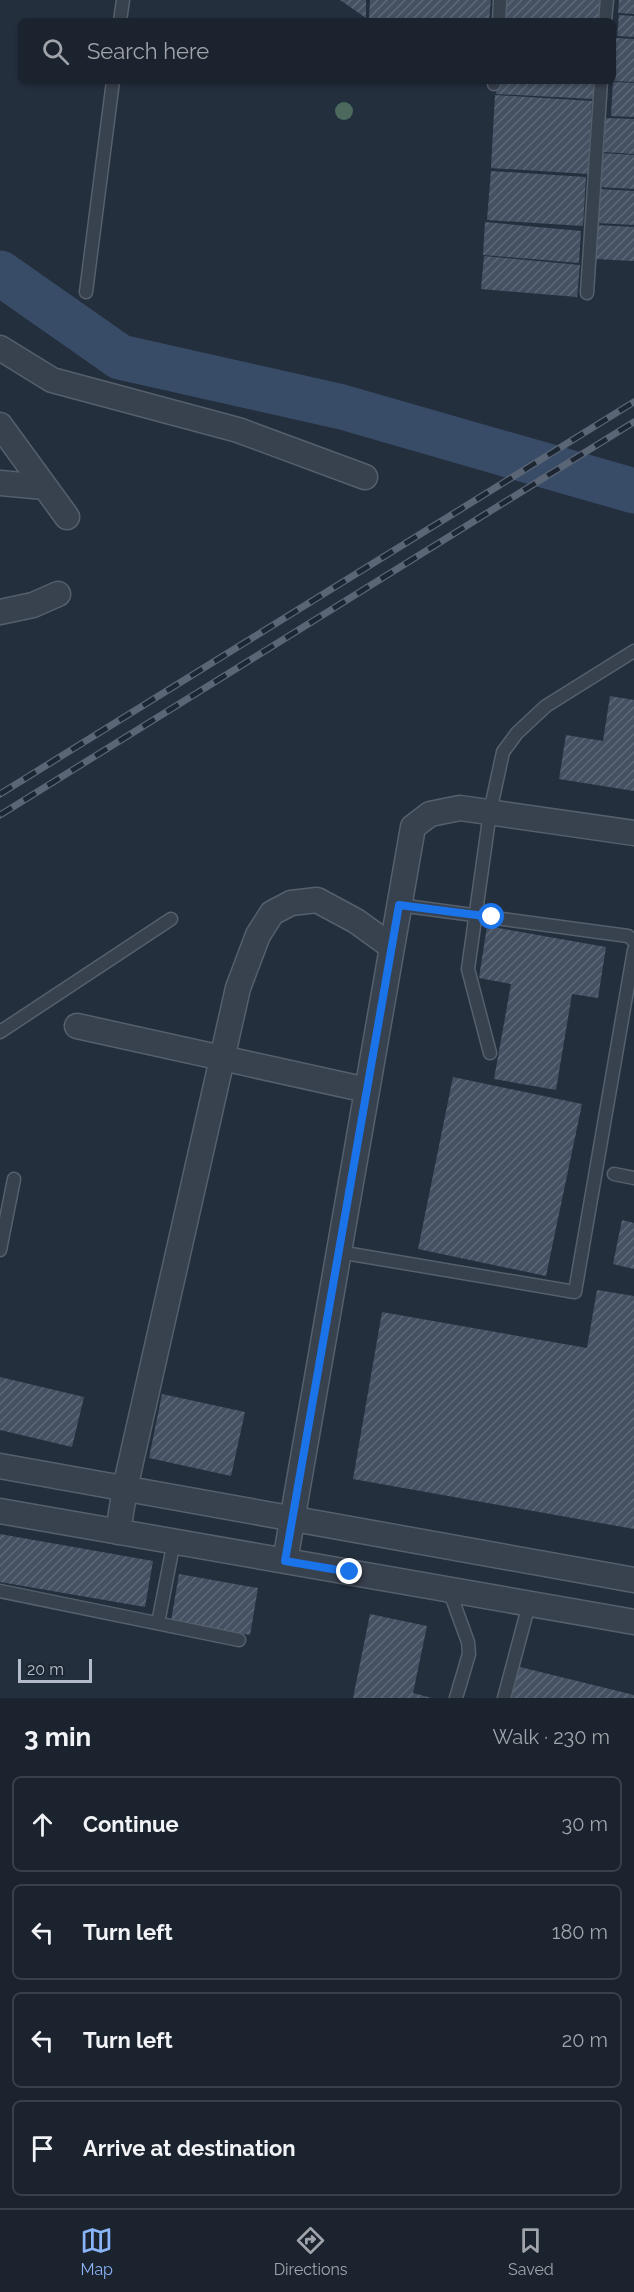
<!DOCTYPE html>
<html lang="en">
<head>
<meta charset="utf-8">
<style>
  :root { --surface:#1b232e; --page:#282f3a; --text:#f1f3f6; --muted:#a0a4aa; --line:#39404a; --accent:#8ab4f8 }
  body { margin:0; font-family:Raleway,sans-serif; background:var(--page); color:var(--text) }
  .scale { position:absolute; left:18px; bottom:15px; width:74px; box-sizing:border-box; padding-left:6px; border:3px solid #b4bcc9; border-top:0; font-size:16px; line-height:21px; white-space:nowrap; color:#b4bcc9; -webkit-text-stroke:4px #1d2633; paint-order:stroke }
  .stop { position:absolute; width:18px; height:18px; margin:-14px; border:4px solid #1a73e8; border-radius:50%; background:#fff }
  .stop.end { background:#1a73e8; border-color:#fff; box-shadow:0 2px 6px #0008 }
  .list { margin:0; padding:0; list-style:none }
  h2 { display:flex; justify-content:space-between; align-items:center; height:78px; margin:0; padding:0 24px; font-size:26px }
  h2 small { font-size:20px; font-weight:400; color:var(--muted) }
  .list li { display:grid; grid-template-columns:39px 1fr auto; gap:18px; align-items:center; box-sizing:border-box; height:96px; margin:0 12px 12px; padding:0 12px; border:2px solid var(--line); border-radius:9px }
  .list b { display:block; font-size:22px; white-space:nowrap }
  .list em { font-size:20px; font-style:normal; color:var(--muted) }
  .icon { flex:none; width:33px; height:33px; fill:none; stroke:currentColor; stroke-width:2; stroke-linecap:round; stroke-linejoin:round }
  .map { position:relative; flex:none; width:634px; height:1698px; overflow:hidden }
  .search { position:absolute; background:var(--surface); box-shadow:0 2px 4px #0004; left:18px; right:18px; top:18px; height:66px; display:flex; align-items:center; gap:15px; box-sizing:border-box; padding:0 21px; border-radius:9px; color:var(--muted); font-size:22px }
  .sheet { height:510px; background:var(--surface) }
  nav { display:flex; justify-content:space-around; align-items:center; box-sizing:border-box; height:84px; border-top:2px solid var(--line); background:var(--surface); font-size:16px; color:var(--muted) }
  nav a { display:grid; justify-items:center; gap:3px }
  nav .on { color:var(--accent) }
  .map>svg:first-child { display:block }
</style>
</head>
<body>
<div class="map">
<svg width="634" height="1698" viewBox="0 0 634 1698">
  <defs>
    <pattern id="building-hatch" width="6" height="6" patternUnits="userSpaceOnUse" patternTransform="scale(1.5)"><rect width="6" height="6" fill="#455162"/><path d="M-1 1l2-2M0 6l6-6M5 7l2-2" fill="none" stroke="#5d6877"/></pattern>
  </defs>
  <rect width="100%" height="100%" fill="#242f3e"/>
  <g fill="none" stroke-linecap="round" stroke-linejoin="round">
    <!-- river -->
    <path stroke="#394c67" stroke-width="45" d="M0 273 120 357 342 407 634 491"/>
  </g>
  <!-- building -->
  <path fill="url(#building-hatch)" d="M340 0H366V18Z
    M370 0H491L489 21H374L369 18Z
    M503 0H602L600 21H502Z
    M619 0H634V14L618 13Z
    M619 15 634 16V37L617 36Z
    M616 38 634 39V82L613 81V59H616Z
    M497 81H594L593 99 496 94Z
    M613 82 634 83V117L611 116Z
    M495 95 592 101 588 174 491 168Z
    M605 118 634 119V154L604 152Z
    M600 153 634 155V189L599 187Z
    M491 171 586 177 583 226 487 220Z
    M598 189 634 191V225L597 223Z
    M485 222 581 231 579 263 483 255Z
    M597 225 634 227V261L595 259Z
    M484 256 580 265 577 297 481 289Z
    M610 696 634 700V791L559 779 566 735 603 741Z
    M487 926 606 947 598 998 572 994 556 1090 494 1079 511 984 479 978Z
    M453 1077 582 1104 546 1276 418 1249Z
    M622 1220 634 1223V1269L613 1264Z
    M597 1290 634 1296V1529L353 1479 382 1312 587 1348Z
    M0 1377 84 1397 72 1447 0 1430Z
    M162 1394 245 1412 231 1476 149 1458Z
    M0 1534 153 1561 145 1607 0 1582Z
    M179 1574 258 1588 250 1635 171 1621Z
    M370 1614 427 1626 413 1693 432 1698H353Z
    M516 1666 634 1695V1698H508Z"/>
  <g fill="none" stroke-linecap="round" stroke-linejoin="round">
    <!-- lane casing -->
    <g stroke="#565f6c" stroke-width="15">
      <path id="lane" d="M120 21 123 0
        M499 21 500 0
        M605 21 607 0
        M494 84V81
        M86 292 113 81
        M587 293 601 81
        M399 905 628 936 634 941
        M0 1032 171 919
        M490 1053 468 969 490 812 503 752 517 733 546 706 634 651
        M614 1174 634 1178
        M0 1250 14 1179
        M339 1252 575 1292 634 950
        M449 1590 468 1642 469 1654 456 1698
        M0 1591 239 1640
        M158 1623 174 1541
        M504 1698 529 1604"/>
    </g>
    <!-- street casing -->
    <g stroke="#565f6c" stroke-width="27">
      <path id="street" d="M0 348 52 380 238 430 365 477
        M0 425 67 517
        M0 483 44 487
        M0 612 33 605 58 594
        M77 1026 367 1090
        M0 1466 634 1580
        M0 1511 634 1622
        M118 1532 125 1488 238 988 258 935 272 913 291 903 317 900 356 921 392 947
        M285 1561 413 827 430 814 460 808 634 833"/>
    </g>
    <!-- lane -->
    <use href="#lane" stroke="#38414e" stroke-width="12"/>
    <!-- street -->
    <use href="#street" stroke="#38414e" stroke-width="24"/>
    <!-- rail casing -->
    <g stroke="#5a6575" stroke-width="7">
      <path id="rail" d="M0 794 634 402
        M0 815 634 422"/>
    </g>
    <!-- rail -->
    <use href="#rail" stroke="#1d2633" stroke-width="4.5" stroke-dasharray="14" stroke-linecap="butt"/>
  </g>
  <!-- trees -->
  <circle fill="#4b6a5d" cx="344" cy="111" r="9"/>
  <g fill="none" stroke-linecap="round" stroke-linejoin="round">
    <!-- route -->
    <path stroke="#1a73e8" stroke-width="8" d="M350 1572 285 1561 399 905 492 917"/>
  </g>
</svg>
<div class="scale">20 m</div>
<div class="stop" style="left:492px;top:917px"></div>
<div class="stop end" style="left:350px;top:1572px"></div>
<div class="search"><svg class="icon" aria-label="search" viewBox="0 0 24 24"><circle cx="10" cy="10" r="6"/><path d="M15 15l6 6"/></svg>Search here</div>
</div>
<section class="sheet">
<h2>3 min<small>Walk · 230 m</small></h2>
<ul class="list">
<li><svg class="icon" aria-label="ahead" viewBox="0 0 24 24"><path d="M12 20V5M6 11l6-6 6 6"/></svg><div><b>Continue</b></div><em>30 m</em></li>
<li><svg class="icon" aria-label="left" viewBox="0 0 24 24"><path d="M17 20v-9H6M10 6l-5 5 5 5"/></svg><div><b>Turn left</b></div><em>180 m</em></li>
<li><svg class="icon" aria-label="left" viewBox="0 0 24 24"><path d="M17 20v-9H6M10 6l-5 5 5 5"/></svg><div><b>Turn left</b></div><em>20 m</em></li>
<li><svg class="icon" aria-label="arrive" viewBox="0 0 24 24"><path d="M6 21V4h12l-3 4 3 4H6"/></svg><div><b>Arrive at destination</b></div></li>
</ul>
</section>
<nav>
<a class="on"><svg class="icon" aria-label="map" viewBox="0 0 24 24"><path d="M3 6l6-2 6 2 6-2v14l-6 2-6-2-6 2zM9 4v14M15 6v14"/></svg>Map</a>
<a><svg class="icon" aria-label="directions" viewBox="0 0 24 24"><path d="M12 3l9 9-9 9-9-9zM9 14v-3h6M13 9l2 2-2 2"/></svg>Directions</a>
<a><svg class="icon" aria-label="saved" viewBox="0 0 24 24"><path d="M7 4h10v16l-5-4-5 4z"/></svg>Saved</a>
</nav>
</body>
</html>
